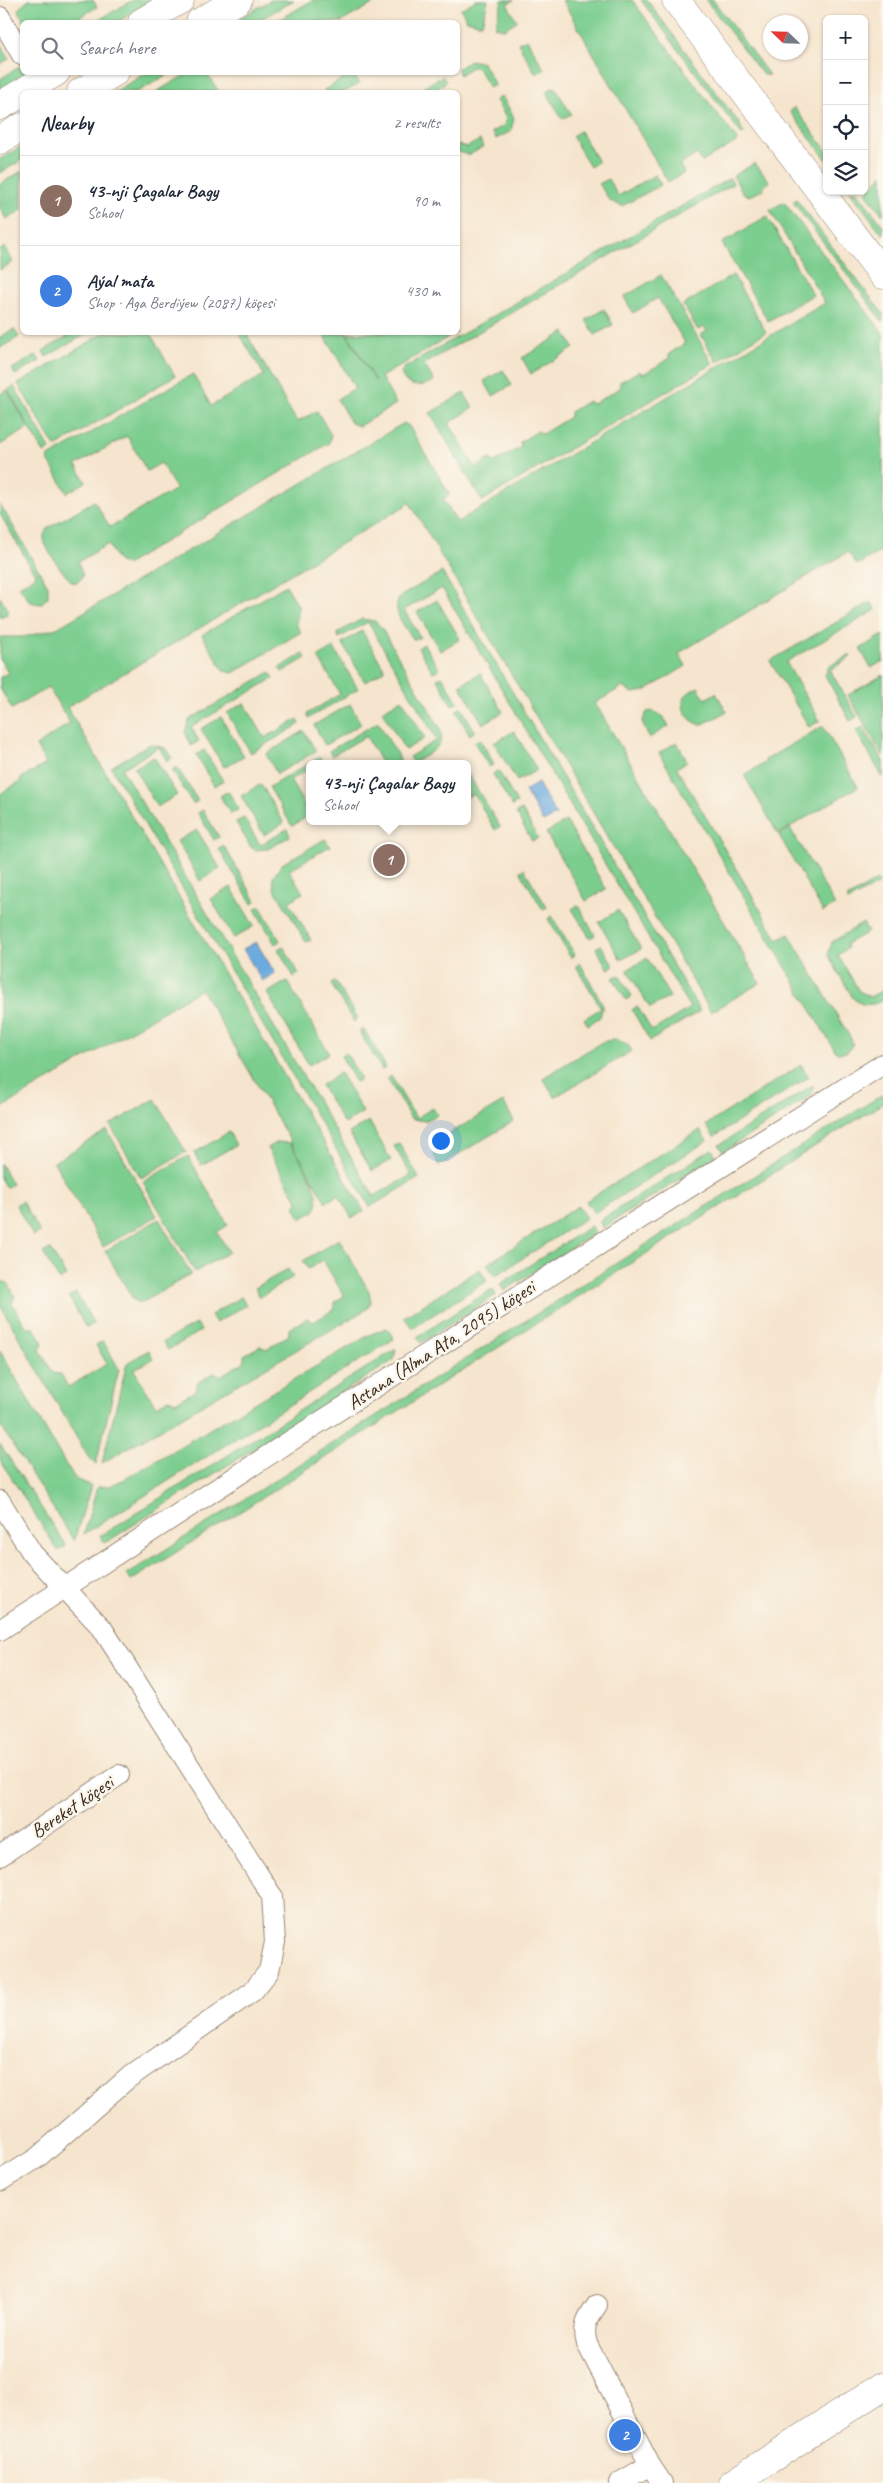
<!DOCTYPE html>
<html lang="en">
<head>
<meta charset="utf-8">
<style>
  :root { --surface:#fff; --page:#f2f2f3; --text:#1f2937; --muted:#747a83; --line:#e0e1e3; --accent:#b5179e }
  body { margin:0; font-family:Caveat,sans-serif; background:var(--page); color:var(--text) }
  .controls { position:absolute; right:15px; top:15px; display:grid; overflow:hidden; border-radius:8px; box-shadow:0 1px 4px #0004 }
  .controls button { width:45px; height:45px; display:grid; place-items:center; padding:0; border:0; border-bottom:1px solid var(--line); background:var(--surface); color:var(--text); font:25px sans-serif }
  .compass { position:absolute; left:763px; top:15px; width:45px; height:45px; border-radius:50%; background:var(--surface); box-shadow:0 1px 4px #0004; rotate:293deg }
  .you { position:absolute; left:440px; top:1140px; width:18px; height:18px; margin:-12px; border:4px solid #fff; border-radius:50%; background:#1a73e8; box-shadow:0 0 0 8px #1a73e833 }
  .badge { display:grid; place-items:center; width:32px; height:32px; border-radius:50%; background:var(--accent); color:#fff; font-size:16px; font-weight:700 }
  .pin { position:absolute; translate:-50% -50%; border:2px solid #fff; box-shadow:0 1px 5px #0006 }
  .popup { position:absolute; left:306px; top:760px; width:165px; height:65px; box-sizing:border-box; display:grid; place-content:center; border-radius:8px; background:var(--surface); filter:drop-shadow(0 1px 4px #0005); font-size:16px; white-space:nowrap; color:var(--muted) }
  .popup b { font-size:19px; color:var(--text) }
  .popup::after { content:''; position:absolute; left:50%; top:100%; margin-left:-10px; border:10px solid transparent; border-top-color:var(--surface) }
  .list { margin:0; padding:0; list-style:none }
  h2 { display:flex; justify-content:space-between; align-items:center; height:65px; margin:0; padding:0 20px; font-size:21px }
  h2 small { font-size:16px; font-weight:400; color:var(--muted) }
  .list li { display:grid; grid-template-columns:32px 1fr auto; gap:15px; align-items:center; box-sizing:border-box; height:90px; padding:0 20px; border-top:1px solid var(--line) }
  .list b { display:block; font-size:19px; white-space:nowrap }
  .list p { margin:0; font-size:16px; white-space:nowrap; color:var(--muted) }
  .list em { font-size:16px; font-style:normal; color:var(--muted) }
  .icon { flex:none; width:28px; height:28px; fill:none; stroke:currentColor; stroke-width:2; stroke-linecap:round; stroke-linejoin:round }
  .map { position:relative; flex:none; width:883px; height:2483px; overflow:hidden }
  .search { position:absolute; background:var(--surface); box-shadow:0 1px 4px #0004; left:20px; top:20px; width:440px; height:55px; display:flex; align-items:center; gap:12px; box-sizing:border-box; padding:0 18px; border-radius:8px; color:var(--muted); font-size:19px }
  .panel { position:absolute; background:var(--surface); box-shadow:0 1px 4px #0004; left:20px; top:90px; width:440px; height:245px; border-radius:8px }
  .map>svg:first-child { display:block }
</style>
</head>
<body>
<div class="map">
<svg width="883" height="2483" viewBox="0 0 883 2483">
  <rect width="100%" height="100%" fill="#fbf7ec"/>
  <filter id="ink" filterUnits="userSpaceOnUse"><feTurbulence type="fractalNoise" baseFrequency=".02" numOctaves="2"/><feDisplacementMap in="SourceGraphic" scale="10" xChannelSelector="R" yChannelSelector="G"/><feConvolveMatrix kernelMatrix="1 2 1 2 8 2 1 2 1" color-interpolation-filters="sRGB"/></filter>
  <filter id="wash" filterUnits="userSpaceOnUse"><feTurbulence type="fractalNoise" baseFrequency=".0096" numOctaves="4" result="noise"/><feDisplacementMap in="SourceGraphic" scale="20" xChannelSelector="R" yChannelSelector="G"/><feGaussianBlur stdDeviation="1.12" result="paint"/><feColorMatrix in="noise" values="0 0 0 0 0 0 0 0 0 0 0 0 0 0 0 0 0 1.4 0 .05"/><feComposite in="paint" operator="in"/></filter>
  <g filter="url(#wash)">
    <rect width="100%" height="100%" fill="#f6e5ce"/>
    <!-- green -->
    <path fill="#7cce8f" stroke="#5c7c56" d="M29 0H93L97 7 71 22H24L18 9Z
      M133 0H155L117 22H95Z
      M271 0H294L256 22H233Z
      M313 0H380L341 22H275Z
      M476 0H488L482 24 467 20 461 9Z
      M502 0H514L507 4 517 21 504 29 495 27Z
      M562 0H632L738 141 702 162 697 154 680 165 684 173 668 182Z
      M641 0H647L739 123 744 134 742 135Z
      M706 0H713L769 75H763Z
      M527 39 544 69 536 74 518 43Z
      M0 43 9 59 0 64Z
      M471 60 483 63 495 85 489 88 478 68 472 67 459 75 458 68Z
      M22 65V72L32 73 0 92V79Z
      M148 72 171 73 137 92H114Z
      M190 72 207 73 219 92H156Z
      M353 73 359 84 344 92H325L324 90Z
      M443 76 446 82 432 92H424L425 86Z
      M555 87 571 114 562 119 546 91Z
      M502 96 514 118 511 131 496 139 492 132 504 126 506 118 496 100Z
      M794 107 827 151V160L790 112Z
      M580 131 598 162 590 167 572 136Z
      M480 140 483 147 469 155 458 152V145L467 147Z
      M22 146V160L0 173V159Z
      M755 163 769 181 761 191 749 196 743 193 733 176Z
      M22 171V210L6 219 0 208V184Z
      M883 174V215L866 193Z
      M655 175 661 185 622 206 610 201 599 184 608 179 618 196Z
      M730 178 733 184 424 364 434 381C421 388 405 389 401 372L404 368Z
      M850 191H857L883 226V235Z
      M796 199 883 314V322L793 202Z
      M784 202 883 333V550L857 565 848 552 679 653 686 666 645 691 633 693 622 687 595 703 760 983 711 1012 410 503 67 707 364 1211 352 1218 338 1195 326 1202 201 989 0 1109V794L21 781 20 779 46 764 36 746 70 723 48 687 12 709 0 688V677L8 673 0 659V637H24L57 628 404 423 409 426 450 495 443 499 457 522 825 303 770 210Z
      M767 216 813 295 768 321 722 243Z
      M5 247 13 262 0 270V250Z
      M661 275 713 364 482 501 430 413 464 393 473 408 449 423 476 468 490 459 495 462 521 447 520 442 538 431 542 434 570 417V412L588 401 593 404 620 388V382L639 371 643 374 669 359V354L685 343 658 298 633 313 624 297Z
      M733 275 766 332 717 362 701 335 707 331 704 327 698 330 683 305Z
      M604 309 613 325 595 335 586 320Z
      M14 329 19 337 0 348V337Z
      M75 332 88 333 46 357 43 351Z
      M106 332 150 333 175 376 55 447 18 384Z
      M457 332 381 377 396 404 359 426 351 423 337 399 355 388 323 333H346L375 381 347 333Z
      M565 332 574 348 531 374 522 358Z
      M239 333H246L297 422 317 411 331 435 329 443 126 565 118 561 108 544 78 562 83 576 77 583 72 582C64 575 45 549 44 539 43 534 46 531 48 528L94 501 110 527 176 489 161 463 147 471 127 436 76 465 86 482 67 493 47 458 193 374 211 406 264 375Z
      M36 355 40 361 15 375 12 369Z
      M503 370 512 385 493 396 484 381Z
      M14 386 50 449 44 453 8 390Z
      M7 390 29 428 0 445V394Z
      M0 504 48 586V597L41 604 30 602 19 586 36 576 0 514Z
      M442 572 700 1011 650 1041 632 1010 637 1006 652 1031 690 1008 442 588 404 610 420 637 414 640C406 628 389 610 401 596Z
      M286 585 299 607 296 624 301 632 233 673 224 671 202 635Z
      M0 597 8 609 7 614 0 617Z
      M437 600 460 639 440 651 417 612Z
      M871 602 876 610 786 662 820 721 809 727 770 661Z
      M362 619 375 621 381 627 440 728C447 748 427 754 413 763L409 757 437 740 368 622 339 638 337 633Z
      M362 631 385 670 365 682 342 643Z
      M883 635V661L871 668 860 649Z
      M424 644 439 669 433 672 418 648Z
      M334 648 358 689 309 718 307 714 340 694 318 657Z
      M303 654 306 658 282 672 279 668Z
      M849 655 851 657 830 670 857 717 850 721 825 675 829 666Z
      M270 672 274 678 191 727 199 741 191 746 185 732 189 720Z
      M480 673 503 712 483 724 460 685Z
      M883 675V756L848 695Z
      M442 676 458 702 452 705 437 679Z
      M698 687 705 699 716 693 727 712 701 725C690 722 678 709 685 697 687 692 694 690 698 687Z
      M402 699 425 738 405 750 382 711Z
      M244 703 265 738 298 719 300 724 251 753 227 713Z
      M350 704 361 724 325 745 314 725Z
      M461 707 475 731 470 735 456 711Z
      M653 711 663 716 669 726 649 738 642 722 647 712Z
      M221 717 244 756 224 767 201 729Z
      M378 722 401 761 397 764H382L366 736 332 756 329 751Z
      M823 726 858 787 778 834 744 775 766 762 765 760Z
      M863 727 883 761V778L856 731Z
      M304 731 316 751 277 774 266 754Z
      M514 731 537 770 517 781 494 743Z
      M480 739 494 764 489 767 474 742Z
      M677 742 687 761 677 768 778 940 789 934 851 1039 853 1044 847 1052 837 1053 834 1049 659 753Z
      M150 744 165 748 172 758 167 761 159 747 122 769 374 1196 411 1175 394 1146 399 1143 419 1178 370 1207 111 767Z
      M204 750 223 781 214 786 196 755Z
      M154 757 177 795 157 807 134 768Z
      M320 757 322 761 310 764V768L290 780 310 815 292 826 269 787Z
      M177 767 198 801 193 804 172 770Z
      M498 770 517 803 512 806 493 774Z
      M468 774 500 827H499L495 830 474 794 468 797Z
      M261 784 284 823 264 835 241 796Z
      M228 791 239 809 231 814 220 796Z
      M203 810 219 837 214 840 198 813Z
      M522 810 538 838 532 841 516 813Z
      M244 818 260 845 287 829 290 836 268 849 256 850 250 846 236 822Z
      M566 821 606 889 586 901 546 833Z
      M790 828 835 905 823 912 779 835Z
      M197 830 220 868 200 881 177 841Z
      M325 839 330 846 289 870 303 893 289 902 311 940 306 942 274 888 273 877 282 864Z
      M224 846 256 901 252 904 219 849Z
      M524 869 547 907 543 910 520 871Z
      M877 880 879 884 848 901 847 898Z
      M231 887 254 926 234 938 211 899Z
      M578 905 595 935 590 938 572 909Z
      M260 906 280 941 275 944 255 909Z
      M618 910 641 949 621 960 599 922Z
      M552 916 575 955 571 958 548 919Z
      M863 923 868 932 846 944 848 948 838 955 859 991 870 997 883 990V1000C872 1006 862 1007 853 998L828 955 832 942Z
      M601 945 614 966 608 969 596 948Z
      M283 946 299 974 294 977 278 949Z
      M647 958 670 997 650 1008 627 970Z
      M580 963 603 1005 600 1017 588 1025 584 1019 601 1008 576 966Z
      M619 975 632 996 626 1000 613 978Z
      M287 981 329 1053 309 1065 267 993Z
      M335 981 358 1019 354 1022 331 984Z
      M363 1028 386 1067 382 1070 359 1031Z
      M615 1039 627 1044 632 1051 555 1097 543 1078 602 1042Z
      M346 1053 361 1079 356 1082 341 1056Z
      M801 1065 809 1077 714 1137 706 1125Z
      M340 1073 363 1112 344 1124 321 1085Z
      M391 1076 416 1118 433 1108 437 1115 425 1121 411 1119 387 1078Z
      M813 1085 812 1095 723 1152 719 1145Z
      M883 1094V1103L131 1581 127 1574Z
      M155 1099 186 1152 141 1178 110 1125Z
      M503 1102 514 1121 439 1166 434 1154 440 1139Z
      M369 1121 391 1160 372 1171 349 1133Z
      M107 1130 157 1216 103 1247 54 1162Z
      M700 1130 707 1141 594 1213 586 1201Z
      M229 1132 236 1145 201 1165 194 1153Z
      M277 1142 290 1143C298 1157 328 1197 314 1211 311 1214 305 1216 301 1219L294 1207 299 1203 267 1148Z
      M712 1149 716 1156 603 1228 599 1221Z
      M188 1156 228 1225 217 1232 229 1252 195 1272 143 1182Z
      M0 1163 12 1184 6 1188 0 1178Z
      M22 1201 40 1232 33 1236 16 1205Z
      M578 1206 586 1218 495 1276 487 1264Z
      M159 1219 191 1274 143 1302H137L133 1299 105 1251Z
      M591 1226 595 1233 504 1291 500 1284Z
      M339 1239 369 1291 371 1302 367 1309 102 1463 127 1363 149 1350 153 1359 134 1370 156 1406 169 1399 175 1402 197 1390V1383L215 1372 220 1376 244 1362V1355L260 1346 266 1349 289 1335V1329L307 1318 313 1322 335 1309V1302L344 1296 323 1260 308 1269 303 1261Z
      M50 1249 66 1276 59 1280 43 1253Z
      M288 1269 293 1277 260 1297 255 1288Z
      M480 1269 487 1281 412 1328 404 1317Z
      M0 1281 8 1283 15 1296 12 1303 27 1328H34L43 1343 40 1350 53 1373 61 1374 68 1387 107 1364 96 1345 103 1341 119 1369 96 1464 88 1457 0 1305Z
      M492 1289 496 1295 421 1343 417 1337Z
      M76 1293 94 1324 86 1328 69 1297Z
      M241 1297 246 1305 216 1323 211 1315Z
      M197 1323 201 1331 168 1350 163 1342Z
      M387 1328 394 1339 84 1534 97 1487 109 1486 125 1479 369 1335Z
      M396 1349 394 1360 105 1543 100 1536Z
      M0 1351 69 1470 75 1478 91 1486 74 1541 0 1425Z
      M0 1444 66 1546 58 1551 0 1460Z"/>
    <!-- water -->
    <path fill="#6baade" stroke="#536a7e" d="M538 783 556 815 543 822 525 791Z
      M256 942 275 973 262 981 243 949Z"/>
  </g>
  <g filter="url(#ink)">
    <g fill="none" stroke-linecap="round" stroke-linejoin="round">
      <!-- street casing -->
      <g stroke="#988876" stroke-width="22">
        <path id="street" d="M0 17 22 55
          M0 1501 32 1553 102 1628 272 1896 275 1942 269 1971 253 1991 127 2079 37 2158 0 2181
          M0 1630 284 1445 883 1064
          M0 1856 119 1775
          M597 2305C587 2319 582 2327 587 2344L650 2465 662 2483
          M619 2483 650 2465"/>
      </g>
      <!-- secondary casing -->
      <g stroke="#988876" stroke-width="29">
        <path id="secondary" d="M676 0 883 275
          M142 22 180 0
          M200 22 238 0
          M81 92 115 72
          M0 106 56 72
          M0 140 22 127
          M733 2483 883 2386"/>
      </g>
      <!-- street -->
      <use href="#street" stroke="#fff" stroke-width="20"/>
      <!-- secondary -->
      <use href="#secondary" stroke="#fff" stroke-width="28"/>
    </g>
  </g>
  <g text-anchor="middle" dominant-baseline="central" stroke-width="5" stroke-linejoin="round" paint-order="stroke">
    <!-- street labels -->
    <g font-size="20" fill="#3b2a1e" stroke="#fbf7ec">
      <text transform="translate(441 1345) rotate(-33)">Astana (Alma Ata, 2095) köçesi</text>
      <text transform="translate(72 1807) rotate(-34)">Bereket köçesi</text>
    </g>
  </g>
</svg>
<div class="controls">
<button>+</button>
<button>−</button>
<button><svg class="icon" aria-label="locate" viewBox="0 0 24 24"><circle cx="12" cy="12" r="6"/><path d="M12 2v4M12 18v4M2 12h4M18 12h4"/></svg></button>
<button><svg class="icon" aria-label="layers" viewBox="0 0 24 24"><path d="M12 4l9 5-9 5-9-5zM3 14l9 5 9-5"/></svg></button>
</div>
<svg class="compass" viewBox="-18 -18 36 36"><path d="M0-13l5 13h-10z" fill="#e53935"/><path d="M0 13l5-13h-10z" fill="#747a83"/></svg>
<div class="you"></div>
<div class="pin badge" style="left:389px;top:860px;background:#8d6e63">1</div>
<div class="popup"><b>43-nji Çagalar Bagy</b>School</div>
<div class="pin badge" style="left:625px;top:2435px;background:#3f7fe0">2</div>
<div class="search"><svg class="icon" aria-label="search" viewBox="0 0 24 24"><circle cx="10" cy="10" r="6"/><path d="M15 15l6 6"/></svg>Search here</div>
<section class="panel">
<h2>Nearby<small>2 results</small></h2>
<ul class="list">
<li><span class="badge" style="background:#8d6e63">1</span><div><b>43-nji Çagalar Bagy</b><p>School</p></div><em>90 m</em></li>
<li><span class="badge" style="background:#3f7fe0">2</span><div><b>Aýal mata</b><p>Shop · Aga Berdiýew (2087) köçesi</p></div><em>430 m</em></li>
</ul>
</section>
</div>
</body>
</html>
